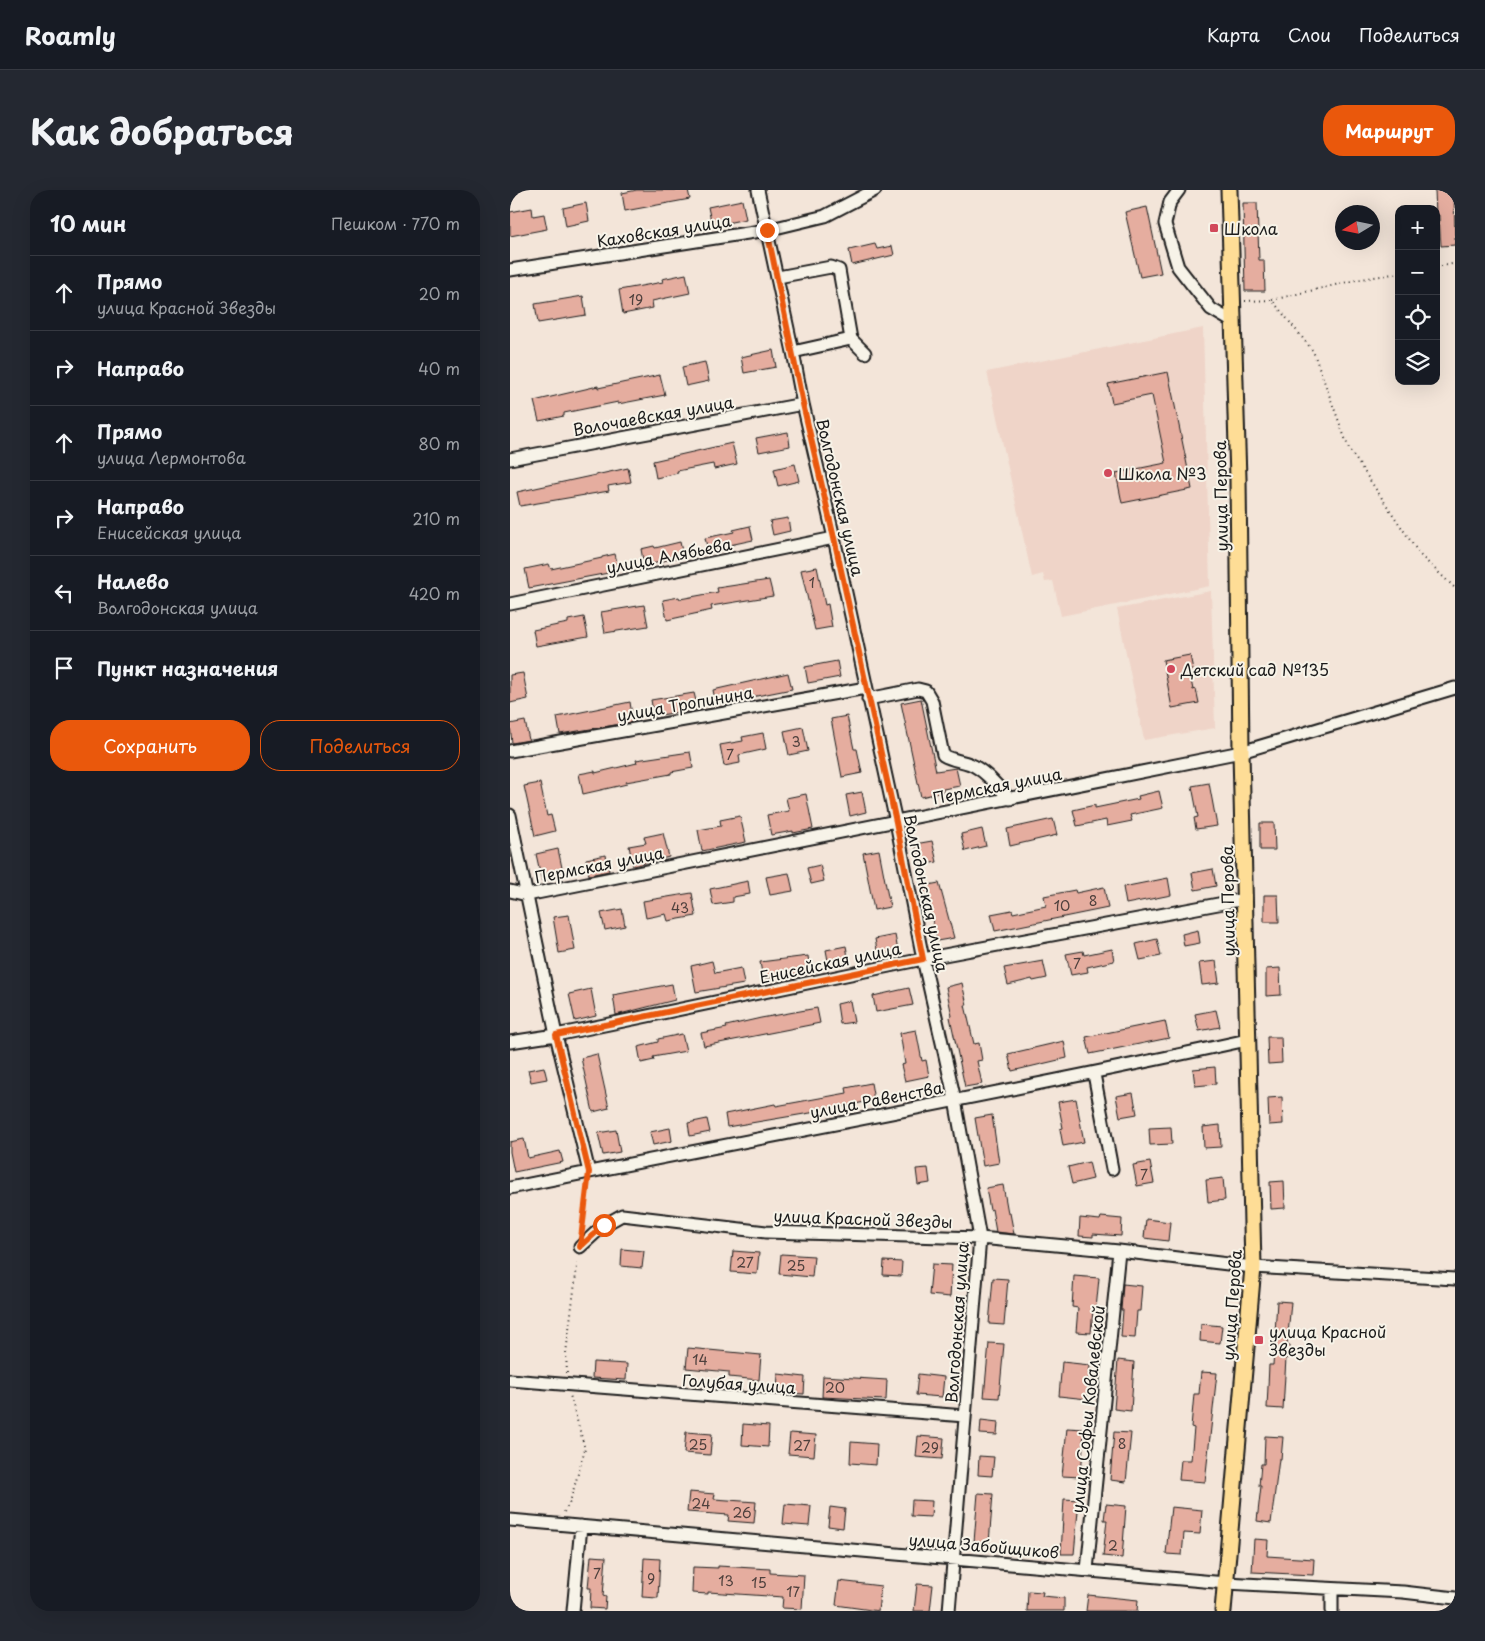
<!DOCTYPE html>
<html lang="ru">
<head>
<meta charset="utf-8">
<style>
  :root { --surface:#171b24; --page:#242831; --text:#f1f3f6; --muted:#9ea1a6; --line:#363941; --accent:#ea580c }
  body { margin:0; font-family:"Playpen Sans",sans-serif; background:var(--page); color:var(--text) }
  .controls { position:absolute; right:15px; top:15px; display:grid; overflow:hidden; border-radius:10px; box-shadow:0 5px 20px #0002 }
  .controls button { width:45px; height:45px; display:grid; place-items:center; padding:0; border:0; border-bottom:1px solid var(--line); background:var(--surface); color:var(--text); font:25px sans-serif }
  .compass { position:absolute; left:825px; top:15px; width:45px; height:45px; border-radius:50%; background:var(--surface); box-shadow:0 5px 20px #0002; rotate:260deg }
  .stop { position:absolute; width:15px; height:15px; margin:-11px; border:4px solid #ea580c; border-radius:50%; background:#fff }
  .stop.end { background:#ea580c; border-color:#fff; box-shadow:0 1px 5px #0008 }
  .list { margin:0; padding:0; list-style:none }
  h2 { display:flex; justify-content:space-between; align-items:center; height:65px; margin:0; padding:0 20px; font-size:21px }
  h2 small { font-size:16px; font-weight:400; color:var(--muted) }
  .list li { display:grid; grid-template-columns:32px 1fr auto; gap:15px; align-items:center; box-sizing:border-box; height:75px; padding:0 20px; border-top:1px solid var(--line) }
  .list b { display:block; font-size:19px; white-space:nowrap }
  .list p { margin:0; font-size:16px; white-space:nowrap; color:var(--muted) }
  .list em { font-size:16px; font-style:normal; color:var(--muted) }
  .actions { display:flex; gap:10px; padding:15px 20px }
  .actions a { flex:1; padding:11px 0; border:1px solid var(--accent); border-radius:20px; text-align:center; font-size:18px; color:var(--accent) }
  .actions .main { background:var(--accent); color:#fff }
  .icon { flex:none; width:28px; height:28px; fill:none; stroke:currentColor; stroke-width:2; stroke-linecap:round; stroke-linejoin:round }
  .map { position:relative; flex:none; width:945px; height:1421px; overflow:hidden; border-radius:20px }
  header { display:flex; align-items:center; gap:30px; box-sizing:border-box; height:70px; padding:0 25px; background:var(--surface); border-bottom:1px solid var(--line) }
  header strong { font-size:24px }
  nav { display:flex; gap:28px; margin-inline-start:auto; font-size:18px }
  .intro { display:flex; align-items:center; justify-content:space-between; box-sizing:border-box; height:120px; padding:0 30px }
  h1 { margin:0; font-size:35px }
  .button { padding:12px 22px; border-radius:20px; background:var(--accent); color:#fff; font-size:18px; font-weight:700 }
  main { display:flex; gap:30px; padding:0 30px }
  aside { flex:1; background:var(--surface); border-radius:20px; box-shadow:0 5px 20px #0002 }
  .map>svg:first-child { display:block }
</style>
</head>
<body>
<header>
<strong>Roamly</strong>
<nav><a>Карта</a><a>Слои</a><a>Поделиться</a></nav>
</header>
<div class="intro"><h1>Как добраться</h1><a class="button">Маршрут</a></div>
<main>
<aside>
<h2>10 мин<small>Пешком · 770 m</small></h2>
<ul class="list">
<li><svg class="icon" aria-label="ahead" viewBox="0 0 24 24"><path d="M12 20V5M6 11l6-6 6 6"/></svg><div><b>Прямо</b><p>улица Красной Звезды</p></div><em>20 m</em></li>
<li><svg class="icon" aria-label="right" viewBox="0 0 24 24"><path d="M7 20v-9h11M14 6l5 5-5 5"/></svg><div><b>Направо</b></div><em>40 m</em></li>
<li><svg class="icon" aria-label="ahead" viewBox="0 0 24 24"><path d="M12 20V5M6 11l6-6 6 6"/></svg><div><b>Прямо</b><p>улица Лермонтова</p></div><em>80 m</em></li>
<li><svg class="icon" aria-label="right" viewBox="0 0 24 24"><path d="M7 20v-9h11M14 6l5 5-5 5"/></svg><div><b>Направо</b><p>Енисейская улица</p></div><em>210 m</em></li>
<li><svg class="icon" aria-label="left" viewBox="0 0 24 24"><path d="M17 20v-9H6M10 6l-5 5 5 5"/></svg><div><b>Налево</b><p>Волгодонская улица</p></div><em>420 m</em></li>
<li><svg class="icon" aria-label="arrive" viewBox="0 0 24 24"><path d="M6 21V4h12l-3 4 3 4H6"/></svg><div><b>Пункт назначения</b></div></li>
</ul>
<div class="actions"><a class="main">Сохранить</a><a>Поделиться</a></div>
</aside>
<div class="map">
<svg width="945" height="1421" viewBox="0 0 945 1421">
  <rect width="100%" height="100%" fill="#f3e5d9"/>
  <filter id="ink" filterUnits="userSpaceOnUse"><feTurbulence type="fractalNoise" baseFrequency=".02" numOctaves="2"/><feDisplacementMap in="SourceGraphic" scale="10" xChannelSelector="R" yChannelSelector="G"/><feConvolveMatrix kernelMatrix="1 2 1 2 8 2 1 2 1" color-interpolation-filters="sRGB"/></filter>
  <g filter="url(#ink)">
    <!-- built -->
    <path fill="#efd4c8" d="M693 138 700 396 551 426 543 391 535 392 533 384 522 387 477 182Z
      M701 401 705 538 634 550 607 419Z"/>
    <!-- building -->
    <path fill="#e5ad9f" stroke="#1c1c1c" d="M127 0H178L180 9 115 21 112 3Z
      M925 0H944L945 55 931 56 929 25H926Z
      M232 10 236 29 202 36 198 17Z
      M76 13 79 31 56 36 53 18Z
      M733 13H747L749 70H754L755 101H735Z
      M637 17 651 83 630 87 615 22Z
      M22 18 23 26 34 24 37 39 0 46V22Z
      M365 54 367 59 382 56 384 65 342 75 339 60Z
      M176 84 180 103 142 111 143 118 113 124 109 100 153 92 152 89Z
      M73 106 76 125 28 133 25 114Z
      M263 160 266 177 234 183 231 167Z
      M195 172 199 191 176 196 172 177Z
      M658 182 682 299 612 313 606 283 656 273 642 205 602 213 598 194Z
      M150 185 155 205 108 214V212L54 223V226L29 231 24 211 88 196V198Z
      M278 242 280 256 249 262 246 248Z
      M222 253 227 274 204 279 203 274 167 281 168 283 146 288 143 271Z
      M285 274 289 291 268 296 264 279Z
      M118 278 121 292 98 296 99 301 10 316 7 302Z
      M278 328 280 341 263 345 260 331Z
      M240 336 243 350 215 356V358L198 361 195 348 224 342 223 340Z
      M170 352 173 366 134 376 131 359 144 356 145 358Z
      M105 364 109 381 19 398 15 379 39 374 41 379 92 368V367Z
      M307 377 315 415 318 414 322 437 305 440 291 380Z
      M259 390 263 406 201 416 202 420 157 430 153 410 169 407 170 409 208 402 207 398Z
      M134 415 138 436 95 443 91 422Z
      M74 427 78 447 26 456 23 440 58 433V430Z
      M680 465 683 480H679L683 500 686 499 689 513 662 518 653 470Z
      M327 471 330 487 298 493 295 477Z
      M13 483 18 509 0 513V485Z
      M278 483 282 499 206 514 203 500Z
      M184 503 188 519 144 526 141 510Z
      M411 509 426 581 446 578 450 596 433 599V602L411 607 391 513Z
      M120 512 123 532 50 544 47 527Z
      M337 526 344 559H347L352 583 332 587 321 529Z
      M15 531 19 550 2 553 0 534Z
      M293 537 298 561 279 565 274 541Z
      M253 543 256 559 229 565 230 573 214 576 210 555 233 551 232 547Z
      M180 562 183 578 161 582V584L116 592 117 594 73 604 69 584 85 581V583L127 573 126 570Z
      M30 593 37 626 41 625 45 641 25 646 14 596Z
      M699 593 707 636 686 639 684 628 688 627 682 596Z
      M649 601 653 618 620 625 622 631 597 636 596 630 567 636 563 620 585 615V618L629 609 628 606Z
      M352 602 356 622 340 626 336 605Z
      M296 604 303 639 283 643V641L261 645 257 625 279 621 276 608Z
      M230 626 236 652 192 661 188 640 211 636 210 630Z
      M543 629 547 645 500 656 497 639Z
      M750 633H764L765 660H750Z
      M472 639 476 656 455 661 451 644Z
      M153 643 159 667 123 676 119 656 136 653 134 647Z
      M422 651 427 672 410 675 405 654Z
      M48 659 54 687 32 691 26 664Z
      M369 660 380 717 364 720 353 663Z
      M96 665 99 681 79 685 76 669Z
      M310 675 314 691 301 694 297 678Z
      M703 679 706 696 685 700 682 683Z
      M279 683 283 701 260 705 256 687Z
      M658 688 661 705 616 714 613 697Z
      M238 691 240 704 223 707V712L203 715 200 699Z
      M429 693 444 748 427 751 419 717 417 718 413 696Z
      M594 697 598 718 485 741 481 724 502 720 503 723 536 716 534 706 565 700 566 703Z
      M182 703 186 726 158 731 156 724 136 728 133 711Z
      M754 705H768L769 732H754Z
      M112 719 115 736 95 740 91 723Z
      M59 725 65 760 49 763 43 727Z
      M688 740 690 753 674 756 672 744Z
      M385 745 388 761 368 765 365 749Z
      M647 749 651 766 630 770 626 754Z
      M336 756 339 772 319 776 316 760Z
      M602 759 604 771 577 777 578 782 561 785 556 764 573 761 574 765Z
      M298 766 300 782 253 789 250 772Z
      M202 771 205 783 231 778 234 794 186 802 181 776Z
      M533 771 537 788 523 791 522 789 498 795 494 778Z
      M706 771 709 793 692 795 689 773Z
      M770 778 771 805 756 806V779Z
      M452 793 457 815H455L464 854 469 853 472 870 467 871 472 894 455 897 440 827 442 826 436 797Z
      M162 794 165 810 106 825 103 805Z
      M399 798 403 815 366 822 363 806Z
      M81 799 86 826 65 831 59 804Z
      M340 811 344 832 330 834 327 814Z
      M307 818 310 833 194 856 191 843 217 838 216 836 251 828Z
      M706 820 710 837 689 841 685 824Z
      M655 831 659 848 580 864 576 847Z
      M406 840 412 871 416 870 419 886 395 891 391 875 395 874 390 843Z
      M172 844 176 861 143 867 144 870 131 873 128 857 148 852V849Z
      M757 847H771L772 873 758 874Z
      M554 851 557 868 502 881 498 864Z
      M87 864 99 918 83 922 71 868Z
      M34 877 37 889 21 892 18 880Z
      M705 877 706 894 685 896 683 879Z
      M361 893 364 910 312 921 217 937 215 924 265 914 266 916 337 903 336 898Z
      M623 903 627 924 610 927 606 906Z
      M772 907 773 934 759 935 758 908Z
      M566 909 574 952 553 956 550 939 553 938 548 912Z
      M482 925 489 973 473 976 465 928Z
      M197 929 200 942 180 946 178 933Z
      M710 935 711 957 694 958 693 937Z
      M661 937 662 954 640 955 639 938Z
      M160 938 162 951 143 955 140 942Z
      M106 940 110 962 93 965 88 943Z
      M14 949 18 968 50 961 53 972 4 982 0 962V952Z
      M579 972 583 989 562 994 558 977Z
      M640 972 644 993 627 996 623 975Z
      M418 978 420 993 408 995 406 979Z
      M713 988 715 1010 698 1012 696 990Z
      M774 991 775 1018 761 1019 760 992Z
      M493 995 498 1023H500L504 1044 486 1042 482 1019 480 1020 476 998Z
      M591 1027 612 1029 611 1046 583 1044V1047L569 1046 570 1028 590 1030Z
      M636 1029 660 1032 658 1051 634 1048Z
      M112 1059 134 1061 132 1078 111 1076Z
      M223 1061 249 1063 247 1084 221 1082Z
      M271 1064 304 1066 302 1087 269 1084Z
      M374 1071 392 1072 391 1086 373 1085Z
      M422 1074 442 1075 440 1107 419 1105Z
      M564 1086 589 1088 586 1119H583L581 1143 566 1142 568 1118 562 1117Z
      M483 1088 498 1089 494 1135 479 1134Z
      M613 1094 632 1096 630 1121H627L625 1148 611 1147 613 1120H611Z
      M767 1111 781 1112 777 1155H780V1168H776L773 1219 757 1218 759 1175H763Z
      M691 1134 712 1136 710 1153 690 1151Z
      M479 1153 494 1154 489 1208 474 1207Z
      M178 1158 251 1165 249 1190 219 1187V1182L176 1178Z
      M608 1170 624 1172 621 1221 604 1219Z
      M83 1172 117 1174 116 1190 82 1188Z
      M552 1172 580 1175 577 1209 549 1206Z
      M691 1182 707 1183 695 1292 669 1290 671 1270H681L684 1238 681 1237 684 1204H689Z
      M268 1184 295 1187 294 1204 267 1202Z
      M408 1184 434 1187 432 1207 406 1205Z
      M313 1186 377 1190 376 1210 312 1207Z
      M471 1230 488 1232 487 1245 470 1244Z
      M233 1234 259 1236 258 1257 232 1255Z
      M557 1238 574 1239 571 1287 552 1286Z
      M176 1242 202 1244 200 1265 174 1263Z
      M604 1242 621 1243 616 1292 600 1290Z
      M280 1243 306 1245 304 1266 278 1264Z
      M408 1246 434 1248 432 1269 406 1267Z
      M755 1246 773 1247 771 1269H769L761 1333 747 1331 751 1296H749L751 1274H754Z
      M341 1252 367 1254 366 1275 340 1273Z
      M469 1266 484 1267 482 1286 468 1285Z
      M179 1302 205 1304 204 1309 246 1312 244 1333 218 1331 219 1325 177 1322Z
      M468 1303 483 1304 479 1353 464 1352Z
      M554 1309 569 1310 564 1364H551Z
      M402 1310 422 1311 421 1327 401 1326Z
      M275 1314 301 1316 299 1336 273 1334Z
      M596 1314 616 1316 612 1368 593 1366 597 1330H594Z
      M320 1317 335 1319 333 1338 318 1336Z
      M661 1317 692 1320 690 1344 674 1343 672 1365 656 1364Z
      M744 1349 758 1350 757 1366 804 1369 803 1385 742 1382Z
      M81 1366 96 1367 93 1406 96 1407 95 1419 80 1418 81 1398H78Z
      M134 1368 150 1369 148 1408 132 1407Z
      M208 1376 260 1379V1383L294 1385 292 1419 272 1418 273 1407 198 1402V1404L182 1403 183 1377 208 1378Z
      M329 1391 371 1396 368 1421 326 1415Z
      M407 1394 423 1395 420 1421H404Z
      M518 1401 533 1402 532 1406 554 1408V1421H517Z
      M578 1405 628 1410 627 1421H576Z"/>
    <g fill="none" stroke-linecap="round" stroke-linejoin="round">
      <!-- minor casing -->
      <g stroke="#1c1c1c" stroke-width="15">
        <path id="minor" d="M248 0 283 162 293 214 324 348 386 632 413 769 445 910 470 1048 439 1421
          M669 0 660 12 655 34 668 77 701 119 723 132
          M0 80 257 40 315 26 365 0
          M268 87 321 77 329 80 341 149 355 163
          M283 162 341 149
          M0 269 293 214
          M0 414 324 348
          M358 509 408 499 416 501 422 511 433 565C443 571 450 570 460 574 476 581 488 597 500 609
          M0 561 356 498
          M0 625 46 845 79 982
          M0 701 17 705 731 562 945 498
          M0 852 46 845 413 769 735 709
          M584 884 602 979
          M0 998C246 948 492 904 737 850
          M70 1057 94 1035 112 1025 256 1042 470 1048 609 1061 743 1077 945 1089
          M0 1190 455 1226
          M0 1330 716 1393 893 1402 945 1408
          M577 1380 609 1061
          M822 1399V1421
          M63 1421 71 1336"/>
      </g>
      <!-- major casing -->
      <g stroke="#1c1c1c" stroke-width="19">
        <path id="major" d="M713 1421 743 1077 731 562 728 288 719 0"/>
      </g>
      <!-- path -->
      <path stroke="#1c1c1c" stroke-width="2" stroke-dasharray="1 4" stroke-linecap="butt" d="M926 77 942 74 945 72
        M762 110 846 90 889 83
        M735 111 762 110 803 161 839 259 910 365 945 398
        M72 1039 78 994
        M57 1183 56 1163 68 1069
        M54 1322 60 1312 75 1259 60 1205"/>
      <!-- minor -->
      <use href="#minor" stroke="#f7f3e8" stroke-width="11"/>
      <!-- major -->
      <use href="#major" stroke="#fedd96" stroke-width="15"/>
    </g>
  </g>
  <g fill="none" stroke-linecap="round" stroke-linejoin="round" filter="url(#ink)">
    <!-- route -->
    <path stroke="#ea580c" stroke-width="6" d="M94 1035 70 1057 79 982 46 845 413 769 386 632 324 348 293 214 257 40"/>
  </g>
  <!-- markers -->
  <g fill="#d1495b" stroke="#f7f3e8" stroke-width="2">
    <rect x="699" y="33" width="10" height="10" rx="2.5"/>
    <circle cx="598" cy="283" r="5"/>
    <circle cx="661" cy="479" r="5"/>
    <rect x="744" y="1145" width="10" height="10" rx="2.5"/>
  </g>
  <g text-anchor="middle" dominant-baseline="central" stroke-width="4" stroke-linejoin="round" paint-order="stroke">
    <!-- number labels -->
    <g font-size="14" fill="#4e403d">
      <text x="126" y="109">19</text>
      <text x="302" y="392">1</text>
      <text x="286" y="551">3</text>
      <text x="220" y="564">7</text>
      <text x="583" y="710">8</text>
      <text x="552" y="715">10</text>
      <text x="170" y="717">43</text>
      <text x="567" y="773">7</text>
      <text x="634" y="984">7</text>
      <text x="235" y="1072">27</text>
      <text x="286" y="1075">25</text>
      <text x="190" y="1169">14</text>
      <text x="325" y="1197">20</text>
      <text x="612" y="1253">8</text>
      <text x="188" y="1254">25</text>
      <text x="292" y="1255">27</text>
      <text x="420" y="1257">29</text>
      <text x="191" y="1313">24</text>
      <text x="232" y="1322">26</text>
      <text x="603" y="1355">2</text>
      <text x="87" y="1383">7</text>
      <text x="141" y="1388">9</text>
      <text x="216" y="1390">13</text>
      <text x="249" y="1392">15</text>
      <text x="283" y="1401">17</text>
    </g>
    <!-- poi labels -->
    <g font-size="16" fill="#1c1c1c" stroke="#f7f3e8" text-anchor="start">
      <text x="714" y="38">Школа</text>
      <text x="608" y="283">Школа №3</text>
      <text x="671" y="479">Детский сад №135</text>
      <text x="759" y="1141">улица Красной<tspan x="759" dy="18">Звезды</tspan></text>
    </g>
    <!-- street labels -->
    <g font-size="16" fill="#1c1c1c" stroke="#f7f3e8">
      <text transform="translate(154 40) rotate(-9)">Каховская улица</text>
      <text transform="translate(143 225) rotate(-10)">Волочаевская улица</text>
      <text transform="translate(710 306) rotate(-91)">улица Перова</text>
      <text transform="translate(331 307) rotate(77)">Волгодонская улица</text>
      <text transform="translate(159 365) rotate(-11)">улица Алябьева</text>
      <text transform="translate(175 513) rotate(-10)">улица Тропинина</text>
      <text transform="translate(487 595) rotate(-11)">Пермская улица</text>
      <text transform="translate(89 674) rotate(-11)">Пермская улица</text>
      <text transform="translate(417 703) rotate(78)">Волгодонская улица</text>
      <text transform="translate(717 711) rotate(-91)">улица Перова</text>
      <text transform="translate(320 772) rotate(-12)">Енисейская улица</text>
      <text transform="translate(366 909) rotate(-11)">улица Равенства</text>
      <text transform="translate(353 1028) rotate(2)">улица Красной Звезды</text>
      <text transform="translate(721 1115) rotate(-86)">улица Перова</text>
      <text transform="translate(446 1133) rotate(-86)">Волгодонская улица</text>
      <text transform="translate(229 1193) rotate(4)">Голубая улица</text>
      <text transform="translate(577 1219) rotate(-84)">улица Софьи Ковалевской</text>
      <text transform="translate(474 1355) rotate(5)">улица Забойщиков</text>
    </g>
  </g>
</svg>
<div class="controls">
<button>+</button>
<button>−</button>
<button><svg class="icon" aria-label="locate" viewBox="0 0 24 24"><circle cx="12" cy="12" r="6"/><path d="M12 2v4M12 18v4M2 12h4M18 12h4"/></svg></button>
<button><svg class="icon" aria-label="layers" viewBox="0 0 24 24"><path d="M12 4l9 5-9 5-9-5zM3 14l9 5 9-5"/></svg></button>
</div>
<svg class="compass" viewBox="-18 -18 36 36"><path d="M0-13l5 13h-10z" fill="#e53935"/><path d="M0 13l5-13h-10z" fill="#9ea1a6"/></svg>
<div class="stop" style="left:94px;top:1035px"></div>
<div class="stop end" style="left:257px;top:40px"></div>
</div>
</main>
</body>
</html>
